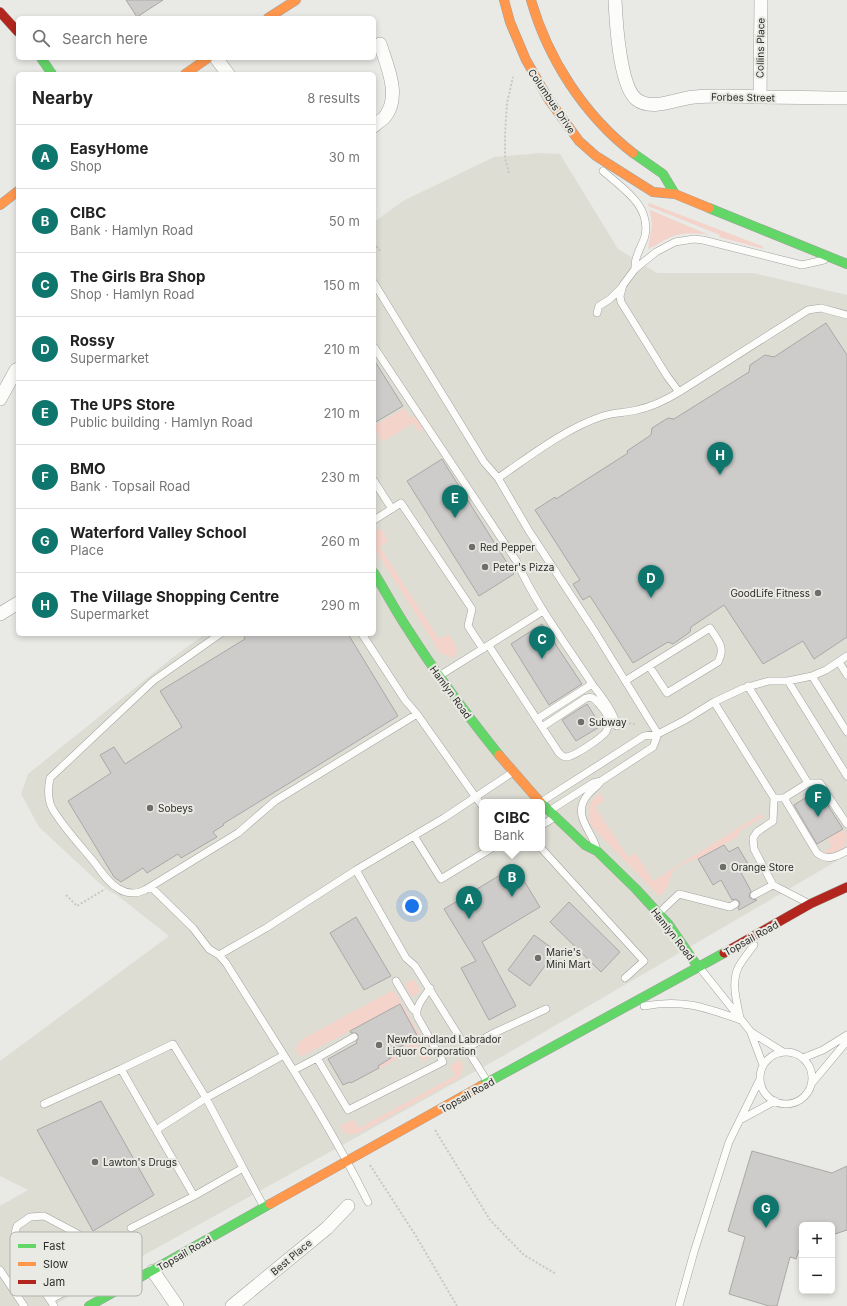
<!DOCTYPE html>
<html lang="en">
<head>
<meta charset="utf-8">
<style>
  :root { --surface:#fff; --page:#f2f2f2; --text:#222; --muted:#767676; --line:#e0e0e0; --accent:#0f766e }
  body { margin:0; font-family:Inter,sans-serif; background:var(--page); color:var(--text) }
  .controls { position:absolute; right:12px; bottom:12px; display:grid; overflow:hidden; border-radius:6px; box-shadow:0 2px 6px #0003 }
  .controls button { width:36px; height:36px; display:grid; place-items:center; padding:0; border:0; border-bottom:1px solid var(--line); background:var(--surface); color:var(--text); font:20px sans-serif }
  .you { position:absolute; left:412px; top:906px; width:14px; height:14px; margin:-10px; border:3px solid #fff; border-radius:50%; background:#1a73e8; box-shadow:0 0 0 6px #1a73e833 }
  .badge { display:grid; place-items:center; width:26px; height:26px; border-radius:50%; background:var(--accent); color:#fff; font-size:13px; font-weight:700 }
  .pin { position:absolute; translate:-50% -33px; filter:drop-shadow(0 1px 2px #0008) }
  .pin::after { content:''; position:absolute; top:21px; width:14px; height:12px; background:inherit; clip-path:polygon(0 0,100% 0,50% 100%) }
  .popup { position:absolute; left:479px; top:799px; width:66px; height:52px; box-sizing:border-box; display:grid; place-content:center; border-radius:6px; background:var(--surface); filter:drop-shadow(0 1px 3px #0005); font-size:13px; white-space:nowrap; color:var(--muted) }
  .popup b { font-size:15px; color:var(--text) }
  .popup::after { content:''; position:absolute; left:50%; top:100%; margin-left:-8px; border:8px solid transparent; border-top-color:var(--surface) }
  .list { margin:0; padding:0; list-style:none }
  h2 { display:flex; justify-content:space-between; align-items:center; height:52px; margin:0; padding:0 16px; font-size:17px }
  h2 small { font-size:13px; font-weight:400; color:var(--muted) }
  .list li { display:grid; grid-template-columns:26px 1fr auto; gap:12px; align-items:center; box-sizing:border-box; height:64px; padding:0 16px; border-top:1px solid var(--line) }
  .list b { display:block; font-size:15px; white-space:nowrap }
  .list p { margin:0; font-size:13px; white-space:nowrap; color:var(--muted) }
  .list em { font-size:13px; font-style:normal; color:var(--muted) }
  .icon { flex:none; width:22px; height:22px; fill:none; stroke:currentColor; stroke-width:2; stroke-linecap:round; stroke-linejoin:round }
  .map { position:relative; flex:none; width:847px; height:1306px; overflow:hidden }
  .search { position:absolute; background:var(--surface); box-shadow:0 2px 6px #0003; left:16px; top:16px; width:360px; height:44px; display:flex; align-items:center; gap:10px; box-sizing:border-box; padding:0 14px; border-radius:6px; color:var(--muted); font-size:15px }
  .panel { position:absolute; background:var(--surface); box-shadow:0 2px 6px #0003; left:16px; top:72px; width:360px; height:564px; border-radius:6px }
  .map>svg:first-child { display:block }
</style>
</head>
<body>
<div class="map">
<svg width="847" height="1306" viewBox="0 0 847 1306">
  <rect width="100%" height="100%" fill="#e9e9e5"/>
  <!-- built -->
  <path fill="#deddd4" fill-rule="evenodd" d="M542 153 560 154 618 249 657 273H753L847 295V855L503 1056 52 1306H0V1206L28 1190 0 1176V1061L169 936 117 895 109 891 98 882 39 827 21 794 28 774 172 658 205 634H374V222L403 201 494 157ZM482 802H542V848H482Z"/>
  <!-- green -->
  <path fill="#f3d3ca" d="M649 203 762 246 764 249 719 237 720 235 648 206Z
    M650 210 709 235C697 233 683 232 671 237 663 240 656 246 648 249L652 225Z
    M404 408 411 418 414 417C418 419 422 425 422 430L419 432 413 423 383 442 375 430 376 425Z
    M377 529 382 530 388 541 380 547 439 639 447 635H449C454 643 463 653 451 659L450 656 441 654 374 548V531Z
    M600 793 604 799 603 802 595 807 628 857 634 854 637 855 653 881 761 814 763 817 740 831 737 837 698 859C693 859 675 867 673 872 668 881 669 890 659 896L592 827C586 815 588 800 600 793Z
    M843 829 847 835 846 844C840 851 833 855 823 852L832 847 828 840 830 839 829 837Z
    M413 979 421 991 412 997 404 984Z
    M391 991 395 992 423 1040 421 1045 409 1052 405 1044 418 1037 350 1031 304 1055 300 1056C293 1050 297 1044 303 1039Z
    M402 1046 406 1054 353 1083 379 1068 378 1066 391 1058 389 1053Z
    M423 1047 427 1048 431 1056 423 1062 417 1051Z
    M460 1059C465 1067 463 1072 458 1079L361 1132C350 1136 347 1136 340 1126L352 1120 355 1122 359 1128 455 1076 450 1066Z"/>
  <!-- building -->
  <path fill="#cdccca" stroke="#a9a8a6" d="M126 0H163L137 17Z
    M826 323 847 355V637L814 659 803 641 763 664 724 605 691 627 690 632 673 644 668 642 633 663 590 596 583 600 573 584 580 580 535 510 555 497 556 499 628 453 627 451 651 435 652 428 668 418 674 419 749 372 750 365 765 355 774 357Z
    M374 360 403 406 374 423Z
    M442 459 514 574 479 596 407 481Z
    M542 624 582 684 549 705 511 644Z
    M243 634H348L398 716 223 824 224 825 213 832 217 837 181 858 178 854 147 873 143 868 121 882 114 877 68 801 111 773 100 755 114 747 125 764 182 727 160 691 245 639Z
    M587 704 601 726 576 741 562 720Z
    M818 790 843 829 817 844 794 805Z
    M724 845 729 852 738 847 748 864 739 869 751 891 750 893 749 897 752 899 757 900 739 910 738 908 740 904 739 901 735 899 732 900 721 880 713 885 698 859Z
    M515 866 540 907 482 942 516 1006 489 1020 461 968 476 961 444 909Z
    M569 902 620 952 601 972 550 922Z
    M356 917 391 976 364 990 330 933Z
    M534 935 556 951 530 986 508 970Z
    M400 1004 418 1037 389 1053 391 1058 378 1066 379 1068 351 1083 350 1082 343 1085 328 1059 357 1043 356 1042 358 1039V1035L356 1033H351L350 1031Z
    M101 1101 154 1195 93 1231 37 1130Z
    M752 1151 832 1173 847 1166V1230L832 1235V1225H802V1251L799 1250 796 1259 790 1257 777 1306H769L729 1294 745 1237 728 1231Z
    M60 1238 70 1257 38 1275 25 1255Z"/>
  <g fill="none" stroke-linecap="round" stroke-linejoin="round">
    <!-- lane casing -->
    <g stroke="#a1a19e" stroke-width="8">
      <path id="lane" d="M603 171C623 189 651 205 645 236 643 243 639 249 637 256 635 260 635 265 635 269
        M374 283 484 462 498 478 529 531 595 632 658 734
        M597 313 599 306 610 299 622 287
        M374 347 517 562C536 605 566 644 592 684 601 696 613 710 617 726
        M679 392 808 310 821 308 847 315
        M498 478C532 455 564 429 603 416 614 412 626 413 637 410 651 407 666 400 679 392L667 376 621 302 620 296 623 285 635 269 656 252 675 242 694 239 703 240 802 265 824 260
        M374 481 392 509
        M374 520 401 503 472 609 468 626 483 649
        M220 634 153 681 50 778C48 788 47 798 52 808 62 826 81 846 94 862 101 871 108 883 119 889 127 894 137 894 145 890L238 833 275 801 417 714 482 806
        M362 634 405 700 417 714
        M489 646 559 753C561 755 563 757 566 757 574 757 601 738 606 732 608 728 609 724 609 720 608 714 602 708 599 704 595 699 592 696 586 698L542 727
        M839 662 847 675
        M439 676 543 611
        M812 676 847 732
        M625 681 710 628C718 641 726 647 718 662L667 693 649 666
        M788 681 847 776
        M714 702 774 798H784L808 783 748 686
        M537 719 592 684
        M808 783H820L824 789
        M828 796 847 824
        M774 798 773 821 757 832 753 838 754 849 773 885 806 902
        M784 798 817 853C827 861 836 857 847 851
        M541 802 644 736 658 734 685 720 714 702 744 688 769 681H788L812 676 826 670 847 656
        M549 811 593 783 601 781 653 747 658 734
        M542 825 555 817
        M414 836 441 879 492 848
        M596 847C591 830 573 816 586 797 590 791 597 787 601 781
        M541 848 644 961 625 978
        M356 870 406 958 415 966 487 1081
        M151 887 193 928 209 949 219 955 226 963C275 1042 327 1119 368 1202
        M754 895 773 885
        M659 913 679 894 730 907 735 904
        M219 955 266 928 356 870 444 818 513 772
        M700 968 751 1032 783 1052
        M396 981 412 1008 416 1012
        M644 1006C683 999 704 1007 741 1020
        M740 1018C737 1002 731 984 738 968 742 960 749 952 754 945
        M751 1033 763 1065
        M467 1048 492 1034 546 1009
        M760 1078a26 26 0 1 1 52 0a26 26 0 1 1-52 0Z
        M317 1058 354 1037
        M803 1058 823 1050 847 1035
        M121 1069 173 1044 206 1098 243 1168
        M294 1070 317 1058 348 1110 443 1062 417 1016C415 1006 425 996 430 988
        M812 1083 847 1041
        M44 1104 121 1069 156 1130 206 1098 284 1055
        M740 1120 775 1101
        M194 1196 243 1168 264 1207
        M131 1228 194 1196 156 1130
        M0 1270 24 1306
        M50 1300 102 1271
        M54 1306C42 1285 17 1263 15 1238 14 1234 16 1229 17 1226L30 1217 44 1216 78 1234 92 1258 116 1289
        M679 1306 694 1252 729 1142 760 1079"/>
    </g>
    <!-- street casing -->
    <g stroke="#a1a19e" stroke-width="14">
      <path id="street" d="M615 0C616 22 620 86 636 99 652 112 677 98 695 97 716 95 738 96 759 97 788 97 818 98 847 98
        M216 58 228 74
        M760 97 761 0
        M374 126C377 123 381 120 384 118 402 97 387 66 380 44
        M0 399 16 370 18 369
        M0 614 18 603
        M153 1271 177 1306
        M232 1306 327 1228 348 1206"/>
    </g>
    <!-- fast casing -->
    <g stroke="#a1a19e" stroke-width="10">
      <path id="fast" d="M41 58 52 74
        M633 153 663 174 675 194
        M709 208 847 264
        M374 573C386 592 396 612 409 631 436 674 467 715 499 755
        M542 804 585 845 597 851 636 889 669 925 698 967
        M481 1086 724 953
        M89 1306 270 1204"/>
    </g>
    <!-- slow casing -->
    <g stroke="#a1a19e" stroke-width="10">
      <path id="slow" d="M504 0 510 22 526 60 549 100 579 141 596 156 653 192 675 194 709 208
        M531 0C548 59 584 115 633 153
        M268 18 296 0
        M185 74 208 58
        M0 205 18 191
        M499 755 540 802
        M270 1204 481 1086"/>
    </g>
    <!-- jam casing -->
    <g stroke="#a1a19e" stroke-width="10">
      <path id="jam" d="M0 12 18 32
        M724 953 810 904 847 887"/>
    </g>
    <!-- path -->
    <path stroke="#c7c7c6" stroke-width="2" stroke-dasharray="2 2" stroke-linecap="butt" d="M509 173 505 158V134L507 103 513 77
      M374 243 380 251
      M625 723 635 724
      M66 895 77 906 105 889
      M435 1130 490 1220 524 1255 556 1274
      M370 1165 416 1236 457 1306"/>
    <!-- lane -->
    <use href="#lane" stroke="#fcfcfb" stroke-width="7"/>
    <!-- street -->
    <use href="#street" stroke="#fcfcfb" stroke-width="13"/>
    <!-- fast -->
    <use href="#fast" stroke="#63d668" stroke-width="9"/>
    <!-- slow -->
    <use href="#slow" stroke="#ff974d" stroke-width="9"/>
    <!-- jam -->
    <use href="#jam" stroke="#b3261e" stroke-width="9"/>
  </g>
  <!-- markers -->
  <g fill="#6e6e6b" stroke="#eaeae4" stroke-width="1.5">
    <circle cx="472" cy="547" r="4"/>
    <circle cx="485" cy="567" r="4"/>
    <circle cx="818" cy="593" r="4"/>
    <circle cx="581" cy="722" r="4"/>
    <circle cx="150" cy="808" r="4"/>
    <circle cx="723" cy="867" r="4"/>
    <circle cx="538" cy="958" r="4"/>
    <circle cx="379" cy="1045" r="4"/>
    <circle cx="95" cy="1162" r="4"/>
  </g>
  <g text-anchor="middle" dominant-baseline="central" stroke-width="4" stroke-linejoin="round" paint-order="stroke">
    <!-- street labels -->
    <g font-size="10" fill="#2c2b29" stroke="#eaeae4">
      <text transform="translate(760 48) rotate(-89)">Collins Place</text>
      <text transform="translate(743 97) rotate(1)">Forbes Street</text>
      <text transform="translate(552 101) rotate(56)">Columbus Drive</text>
      <text transform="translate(451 692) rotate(54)">Hamlyn Road</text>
      <text transform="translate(673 934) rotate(52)">Hamlyn Road</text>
      <text transform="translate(751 938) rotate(-29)">Topsail Road</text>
      <text transform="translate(467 1095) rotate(-29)">Topsail Road</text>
      <text transform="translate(184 1253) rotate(-30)">Topsail Road</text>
      <text transform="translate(291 1257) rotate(-40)">Best Place</text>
    </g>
    <!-- poi labels -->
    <g font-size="10" fill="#2c2b29" stroke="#eaeae4" text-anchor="start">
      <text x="480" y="547">Red Pepper</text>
      <text x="493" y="567">Peter's Pizza</text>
      <text x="810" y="593" text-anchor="end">GoodLife Fitness</text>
      <text x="589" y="722">Subway</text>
      <text x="158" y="808">Sobeys</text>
      <text x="731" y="867">Orange Store</text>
      <text x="546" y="952">Marie's<tspan x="546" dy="12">Mini Mart</tspan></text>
      <text x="387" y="1039">Newfoundland Labrador<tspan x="387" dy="12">Liquor Corporation</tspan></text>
      <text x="103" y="1162">Lawton's Drugs</text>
    </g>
  </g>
  <!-- legend -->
  <rect x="10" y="1232" width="132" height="64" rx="6" fill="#eaeae4" stroke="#b1b1ac" stroke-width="1"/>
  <rect x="18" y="1244" width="18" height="4" fill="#63d668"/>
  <rect x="18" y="1262" width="18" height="4" fill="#ff974d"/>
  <rect x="18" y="1280" width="18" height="4" fill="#b3261e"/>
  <g font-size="11" fill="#2c2b29">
    <text x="43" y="1250">Fast</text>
    <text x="43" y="1268">Slow</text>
    <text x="43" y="1286">Jam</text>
  </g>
</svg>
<div class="controls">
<button>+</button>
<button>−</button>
</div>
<div class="you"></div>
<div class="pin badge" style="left:469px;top:919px">A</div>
<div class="pin badge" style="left:512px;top:897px">B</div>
<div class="popup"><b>CIBC</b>Bank</div>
<div class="pin badge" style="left:542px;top:659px">C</div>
<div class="pin badge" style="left:651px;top:598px">D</div>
<div class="pin badge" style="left:455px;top:518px">E</div>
<div class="pin badge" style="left:818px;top:817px">F</div>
<div class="pin badge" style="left:766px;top:1228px">G</div>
<div class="pin badge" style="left:720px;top:475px">H</div>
<div class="search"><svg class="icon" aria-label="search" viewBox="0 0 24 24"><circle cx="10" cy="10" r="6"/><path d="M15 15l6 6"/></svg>Search here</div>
<section class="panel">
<h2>Nearby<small>8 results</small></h2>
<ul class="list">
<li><span class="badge">A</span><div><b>EasyHome</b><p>Shop</p></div><em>30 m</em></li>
<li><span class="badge">B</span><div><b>CIBC</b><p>Bank · Hamlyn Road</p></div><em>50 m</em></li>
<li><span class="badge">C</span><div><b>The Girls Bra Shop</b><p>Shop · Hamlyn Road</p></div><em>150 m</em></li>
<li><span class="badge">D</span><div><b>Rossy</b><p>Supermarket</p></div><em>210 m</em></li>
<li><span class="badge">E</span><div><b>The UPS Store</b><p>Public building · Hamlyn Road</p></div><em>210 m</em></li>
<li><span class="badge">F</span><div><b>BMO</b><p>Bank · Topsail Road</p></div><em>230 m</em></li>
<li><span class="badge">G</span><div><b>Waterford Valley School</b><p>Place</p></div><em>260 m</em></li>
<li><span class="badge">H</span><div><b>The Village Shopping Centre</b><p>Supermarket</p></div><em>290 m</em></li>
</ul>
</section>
</div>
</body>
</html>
